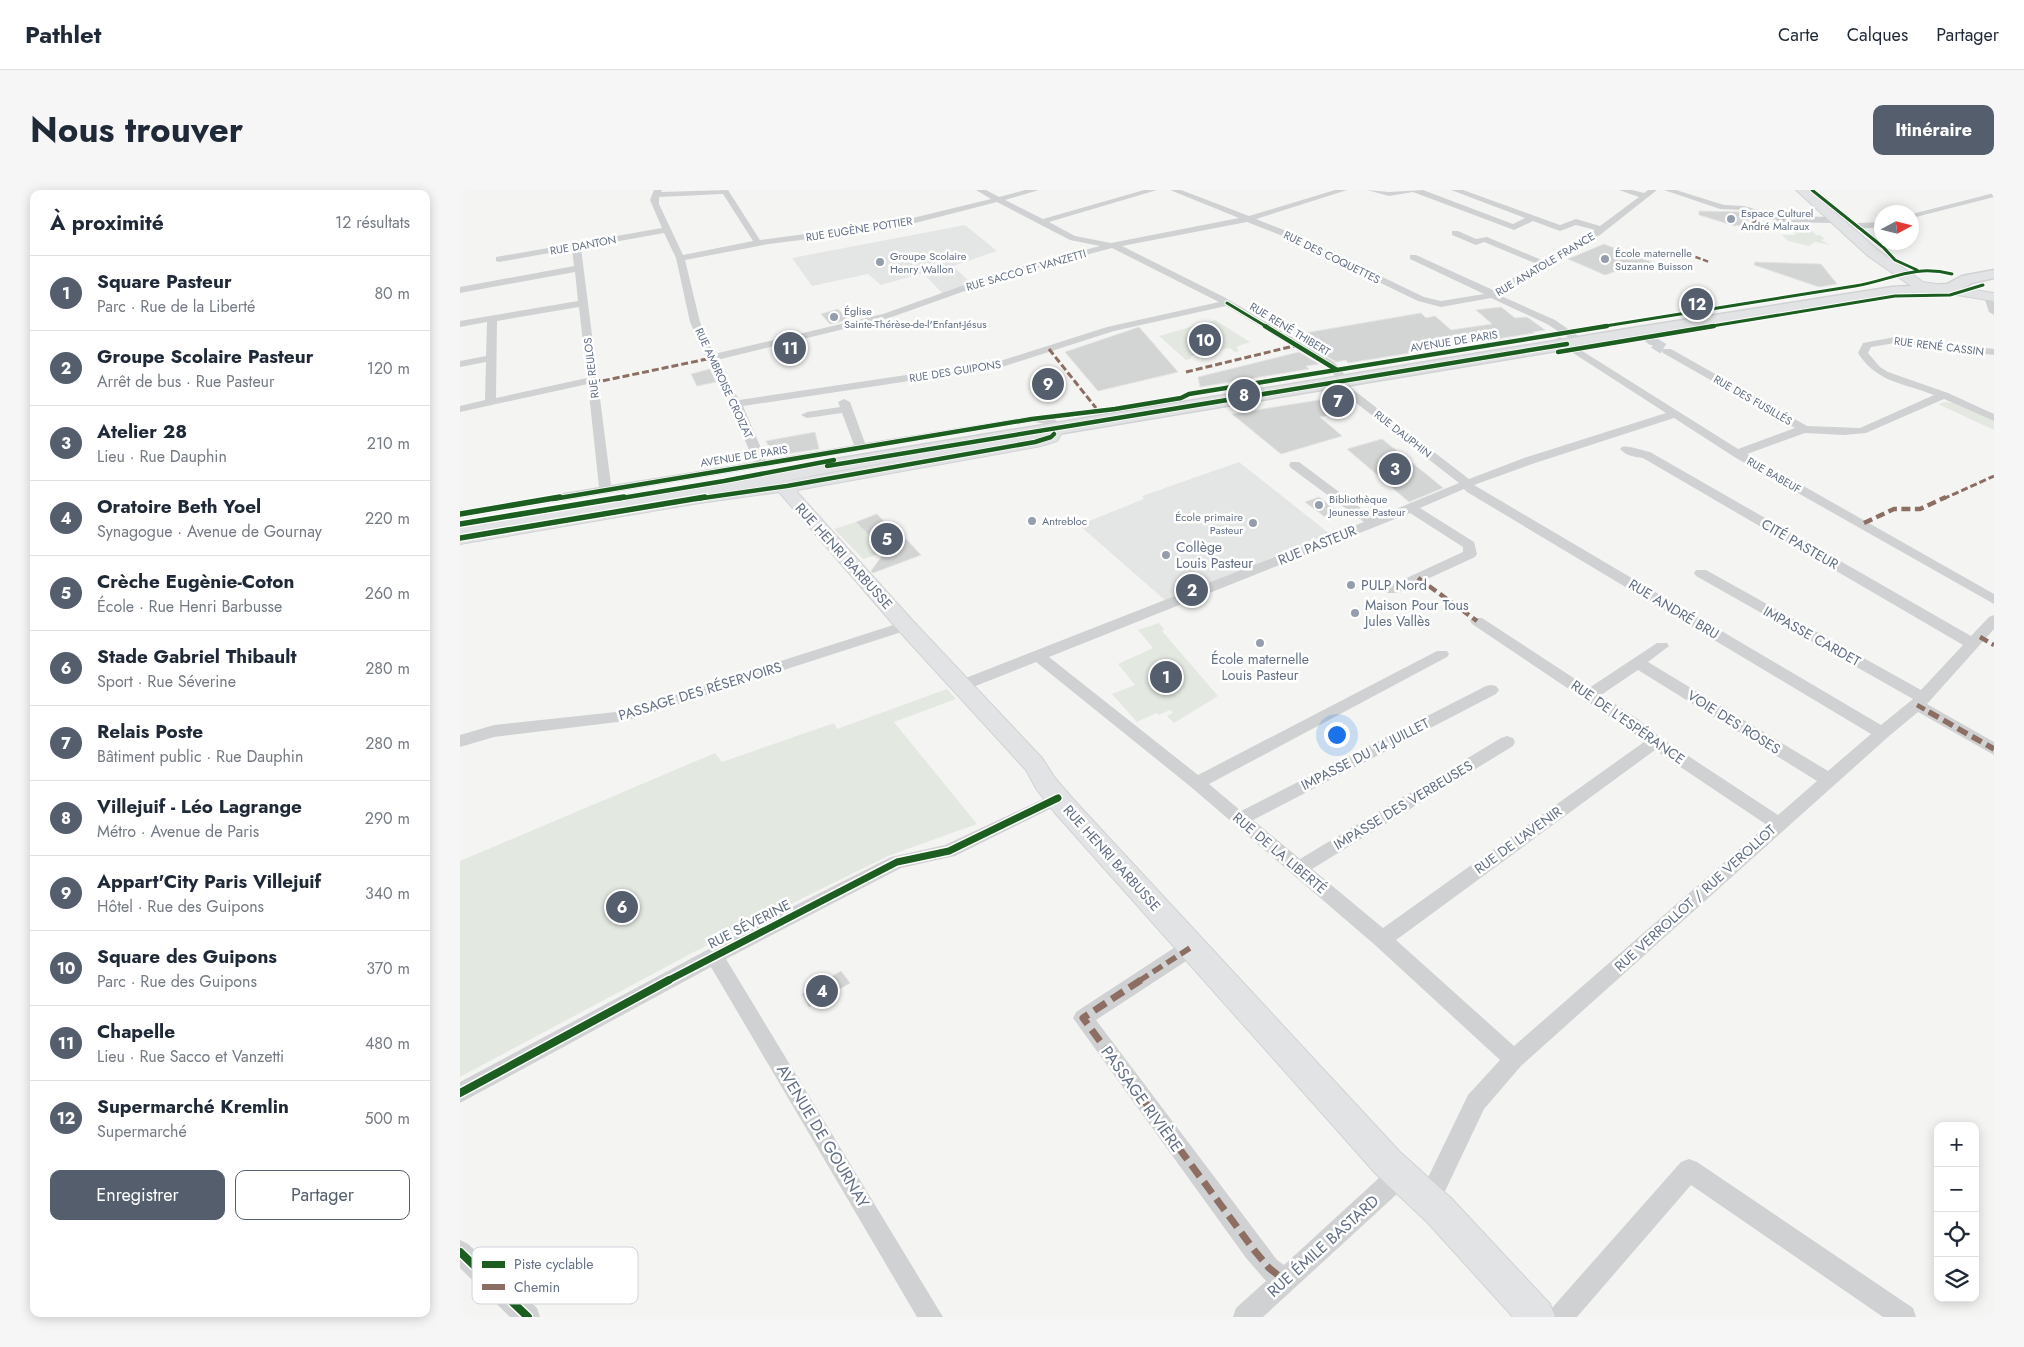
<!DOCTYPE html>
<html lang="fr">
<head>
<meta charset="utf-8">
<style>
  :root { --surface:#fff; --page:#f6f6f7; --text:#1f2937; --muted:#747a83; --line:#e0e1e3; --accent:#545e6c }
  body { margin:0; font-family:Jost,sans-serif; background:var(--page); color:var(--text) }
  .controls { position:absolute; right:15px; bottom:15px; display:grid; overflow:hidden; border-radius:10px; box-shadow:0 2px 12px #0003 }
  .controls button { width:45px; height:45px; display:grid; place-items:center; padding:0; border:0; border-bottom:1px solid var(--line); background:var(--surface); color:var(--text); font:25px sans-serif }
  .compass { position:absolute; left:1414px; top:15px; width:45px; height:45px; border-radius:50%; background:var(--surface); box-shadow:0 2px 12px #0003; rotate:83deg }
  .you { position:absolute; left:876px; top:544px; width:18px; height:18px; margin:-12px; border:4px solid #fff; border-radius:50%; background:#1a73e8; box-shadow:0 0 0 8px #1a73e833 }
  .badge { display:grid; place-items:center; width:32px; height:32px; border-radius:50%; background:var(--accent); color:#fff; font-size:16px; font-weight:700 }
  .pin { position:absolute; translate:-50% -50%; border:2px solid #fff; box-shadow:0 1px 5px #0006 }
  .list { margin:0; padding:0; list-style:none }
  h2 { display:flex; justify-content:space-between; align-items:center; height:65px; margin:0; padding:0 20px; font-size:21px }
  h2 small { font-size:16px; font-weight:400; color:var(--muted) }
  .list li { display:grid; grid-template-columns:32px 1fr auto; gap:15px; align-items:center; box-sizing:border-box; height:75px; padding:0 20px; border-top:1px solid var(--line) }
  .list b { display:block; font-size:19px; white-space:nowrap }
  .list p { margin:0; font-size:16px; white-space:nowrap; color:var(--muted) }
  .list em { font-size:16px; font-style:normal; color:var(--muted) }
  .actions { display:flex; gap:10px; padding:15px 20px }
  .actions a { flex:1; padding:11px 0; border:1px solid var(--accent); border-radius:10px; text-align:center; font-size:18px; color:var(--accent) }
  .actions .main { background:var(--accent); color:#fff }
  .icon { flex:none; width:28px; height:28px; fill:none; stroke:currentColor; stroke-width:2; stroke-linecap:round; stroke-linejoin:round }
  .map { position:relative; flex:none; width:1534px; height:1127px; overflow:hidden; border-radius:10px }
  header { display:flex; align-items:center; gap:30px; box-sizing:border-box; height:70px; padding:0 25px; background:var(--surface); border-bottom:1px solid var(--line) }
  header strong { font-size:24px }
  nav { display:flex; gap:28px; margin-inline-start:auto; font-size:18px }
  .intro { display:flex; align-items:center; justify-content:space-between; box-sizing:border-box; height:120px; padding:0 30px }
  h1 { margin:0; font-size:35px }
  .button { padding:12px 22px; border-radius:10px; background:var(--accent); color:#fff; font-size:18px; font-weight:700 }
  main { display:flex; gap:30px; padding:0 30px }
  aside { flex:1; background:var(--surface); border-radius:10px; box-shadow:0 2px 12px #0003 }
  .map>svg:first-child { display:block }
</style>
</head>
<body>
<header>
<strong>Pathlet</strong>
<nav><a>Carte</a><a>Calques</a><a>Partager</a></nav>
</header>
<div class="intro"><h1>Nous trouver</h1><a class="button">Itinéraire</a></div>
<main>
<aside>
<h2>À proximité<small>12 résultats</small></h2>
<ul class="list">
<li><span class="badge">1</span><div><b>Square Pasteur</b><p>Parc · Rue de la Liberté</p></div><em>80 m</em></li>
<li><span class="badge">2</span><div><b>Groupe Scolaire Pasteur</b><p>Arrêt de bus · Rue Pasteur</p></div><em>120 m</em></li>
<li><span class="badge">3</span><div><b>Atelier 28</b><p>Lieu · Rue Dauphin</p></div><em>210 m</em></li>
<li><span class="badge">4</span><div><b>Oratoire Beth Yoel</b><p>Synagogue · Avenue de Gournay</p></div><em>220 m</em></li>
<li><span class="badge">5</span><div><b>Crèche Eugènie-Coton</b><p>École · Rue Henri Barbusse</p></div><em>260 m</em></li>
<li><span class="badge">6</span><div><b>Stade Gabriel Thibault</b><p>Sport · Rue Séverine</p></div><em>280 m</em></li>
<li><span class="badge">7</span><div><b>Relais Poste</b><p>Bâtiment public · Rue Dauphin</p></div><em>280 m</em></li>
<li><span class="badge">8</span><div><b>Villejuif - Léo Lagrange</b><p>Métro · Avenue de Paris</p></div><em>290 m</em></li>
<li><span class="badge">9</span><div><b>Appart'City Paris Villejuif</b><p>Hôtel · Rue des Guipons</p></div><em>340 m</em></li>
<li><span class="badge">10</span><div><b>Square des Guipons</b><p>Parc · Rue des Guipons</p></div><em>370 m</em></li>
<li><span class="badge">11</span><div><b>Chapelle</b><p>Lieu · Rue Sacco et Vanzetti</p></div><em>480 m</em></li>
<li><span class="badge">12</span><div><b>Supermarché Kremlin</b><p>Supermarché</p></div><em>500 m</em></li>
</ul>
<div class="actions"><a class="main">Enregistrer</a><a>Partager</a></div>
</aside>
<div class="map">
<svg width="1534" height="1127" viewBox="0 0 1534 1127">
  <rect width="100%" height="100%" fill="#f4f5f3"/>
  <!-- built -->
  <path fill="#e4e5e5" d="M505 35 537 61 493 76 512 94 483 104 463 83 421 95 408 84 352 96 332 68Z
    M779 272 870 344 706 411 619 335 684 309 682 306Z"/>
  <!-- green -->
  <path fill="#e3e8e1" d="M1343 38 1351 39 1356 45H1360L1365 49 1361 50 1371 55 1355 52 1349 56 1328 51 1322 45H1335V42Z
    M755 130 790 152 776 157 779 161 775 162 770 158 731 166V169L726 170 699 146Z
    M1484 212 1493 213 1534 231V240L1478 214Z
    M396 332 425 362 403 369 374 339Z
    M699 433 704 439 702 441 758 506 714 533 707 526 713 523 710 520 699 525 696 523 677 532 652 504 675 495 658 474 693 458 678 440Z
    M487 499 496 509 434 532 517 634 428 666 232 763 0 887V671L255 563 262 572 374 533 377 539Z"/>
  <!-- building -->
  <path fill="#d3d4d4" stroke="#e4e4e2" d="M1239 21 1284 22 1295 26 1281 35 1275 36 1239 25Z
    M1144 54 1177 67 1192 72 1174 80 1168 77 1145 85 1108 69Z
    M1295 72 1361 74 1377 94 1359 97 1294 75Z
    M1041 117 1055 128 1067 127 1085 140 1073 142 1074 143 888 173 886 170 876 172 833 145 961 123 966 128 975 126 991 140 1032 134 1016 120Z
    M378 119 388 130 370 134 361 124Z
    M679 137 718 182 638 201 605 162Z
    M839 162 859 174 846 176 849 179 740 197 738 187Z
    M250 179 256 192 237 196 231 184Z
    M871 208 889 222 860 227 882 246 821 264 772 224Z
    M355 242 359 259 319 265 312 263 306 251Z
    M922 249 971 288 983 298 949 312 887 259Z
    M859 307 879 322 865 327 845 312Z
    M417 324 427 335 431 333 461 365 413 383 411 381 425 362 396 332Z
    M381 781 390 793 349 817 342 804Z"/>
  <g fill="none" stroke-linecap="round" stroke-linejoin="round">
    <!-- street-tunnel -->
    <path stroke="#d0d4d8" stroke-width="11" stroke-dasharray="11 5.5" stroke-linecap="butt" d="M1194 153 1207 161"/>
    <!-- secondary casing -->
    <g stroke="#d0d2d3" stroke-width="2">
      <path id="secondary" d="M1336 0H1349L1418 60 1463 92 1534 103V111L1454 98 1408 66Z
        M596 234 602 235 604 239 597 251 581 256 337 300V302L453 431 582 568 595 588 613 609 940 962 991 1008 1090 1114 1095 1127H1053L967 1032 916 984 595 623 577 600 566 580 439 441 319 302 233 314 0 354V342L233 304 327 291 572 247 585 243 590 235Z"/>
    </g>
    <!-- primary casing -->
    <g stroke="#d0d2d3" stroke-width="3">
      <path id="primary" d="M1534 80V88L1512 93 1500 100 1488 104 1432 107 1179 147 376 281 290 298 0 346V334L290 286 376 269 1179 137 1432 97 1487 94 1502 86Z"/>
    </g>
    <!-- street -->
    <path fill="#d0d1d2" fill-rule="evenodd" d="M194 0H202L201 2 268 0 300 50 436 32 531 9 516 0H526L539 7 565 0H579L545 10 583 29 684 0H697L589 32 615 46 651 53 779 28 710 0H721L789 26 875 0H887L796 29 831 43 964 107 981 111 1024 104 950 69V65H956L1033 100 1077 74 1024 52 1016 55 992 45V41H998L1016 49 1027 47 1084 71 1135 40 1116 35 1100 41 1073 31 1054 40 953 2 929 6 907 0 929 2 963 0 1053 34 1065 28 991 0H1003L1100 35 1116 29 1140 36 1179 7 1159 0H1172L1184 3 1188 0H1197L1140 45 1039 105 1095 130 1124 150V154L1120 155 1087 134 1031 108 981 117 958 111 825 47 787 32 662 56 764 107 874 172 885 185 891 198 1009 289 1064 268 1206 223 1096 152 1095 150 1100 147 1278 259 1335 238 1203 163 1202 161 1203 159H1211L1347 236 1400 238 1474 205C1444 193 1417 193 1398 163L1403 153 1435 147 1534 159V165L1435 153 1411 157 1408 163 1420 177 1428 182 1488 203 1534 224V231L1484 209 1406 243 1384 245 1345 243 1287 264 1534 404V414L1276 268 1214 228 1072 274 1014 295 1421 535 1453 509 1236 386 1234 383 1236 380H1246L1461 500 1503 455 1183 268C1175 267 1166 266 1160 259L1162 257C1169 255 1183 261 1190 262L1511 446 1529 427 1534 425V439L1467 514 1534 552V565L1458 522 1428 547 1061 876 1024 919 977 1018 969 1021 961 1018 958 1010 961 1002 1008 905 1040 870 915 755 731 597 576 472 508 499 503 500 498 499 495 495 498 491 904 332 831 278 829 275 831 272H839L914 328 999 293 882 202 875 186 866 176 766 116 654 141 542 177 283 216 306 270 394 255 382 223 347 228 341 225 347 222 380 217 378 212 384 209 390 212 405 253 572 226 592 227 599 233 597 235C592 237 581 232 572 232L0 328V320L139 297 128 194 0 222V216L25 210 26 172 0 177V171L26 166 27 132 0 137V131L118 111 115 82 0 103V97L114 76 112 59 39 72 36 71V67L202 38 190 10ZM263 4 293 51 223 65 199 14V7ZM537 12 610 50 640 56 541 82 423 124 254 164 240 132 225 70 309 54 436 38ZM204 43 216 68 230 132 246 168 270 214 294 272 151 295 121 58ZM652 58 759 112 647 137 540 171 279 210 257 170 429 128 547 86ZM119 117 127 188 36 208 37 131ZM1004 299 1007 302 1411 544 1368 581 1188 472 1209 456 1207 453H1197L1129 498 1022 428H1012L1010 431 1012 434 1167 538 1184 552 923 738 852 679 1053 556 1055 552 1053 548 1047 546 1041 548 840 669 793 630 1036 504 1039 500 1036 496 1031 495 1026 496 781 621 749 594 987 467 989 464 987 461H977L738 585 589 467 950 323 1003 357V362L927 397 925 400 927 403H937L1015 367 1017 364 1014 352 960 318ZM1178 480 1357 591 1318 625 1201 548 1179 530 1141 505ZM1195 560 1307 635 1054 856 936 750Z
      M1204 0H1216L1264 15 1284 16 1320 26 1374 27 1378 30 1374 33 1319 32 1283 20 1260 19Z
      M1534 3V7L1452 28V24Z
      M1422 32V37L1398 39 1394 36 1398 33Z
      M1529 104 1534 108V125L1529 122 1524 107Z
      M1179 139 1198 151V155H1190L1175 144V140Z
      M446 431 451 433 453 436 451 439 166 531 34 547 0 557V545L34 535 165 521Z
      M598 602 604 604 606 608 604 612 495 666 441 678 266 769 483 1127H457L251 777 0 913V892L247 760 431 667 485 655Z
      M733 748 740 750 743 756 740 762 636 830 817 1070 824 1075 932 976 940 973 948 976 951 984 948 992 937 1004 803 1127H773L776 1118 806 1091 786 1068 613 828 616 822 726 750Z
      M1229 969 1237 972 1453 1118 1456 1127H1423L1231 995 1117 1127H1089L1092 1118 1221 972Z
      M0 1050 8 1054 77 1118 80 1127H50L0 1078Z"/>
    <!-- secondary -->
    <use href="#secondary" fill="#e2e3e4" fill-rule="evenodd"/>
    <!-- primary -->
    <use href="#primary" fill="#e2e3e4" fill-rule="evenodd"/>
    <!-- quiet-far4 -->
    <path stroke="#8d6e63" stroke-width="2.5" stroke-dasharray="5.5 2.5" stroke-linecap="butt" d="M1292 33 1300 28 1298 27
      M1311 39 1323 32V29
      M1228 64 1249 72"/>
    <!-- quiet-far3 -->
    <path stroke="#8d6e63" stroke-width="3" stroke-dasharray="7 3" stroke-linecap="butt" d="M589 159 636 218
      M726 182 838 155
      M133 190 142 191 247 169
      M1483 309 1534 286"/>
    <!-- quiet-far2 -->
    <path stroke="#8d6e63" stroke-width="4.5" stroke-dasharray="9 4.5" stroke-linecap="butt" d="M1404 333 1434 319H1460L1486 307
      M958 388 1017 431
      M1520 447 1534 455
      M1457 515 1471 523"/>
    <!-- quiet-far1 -->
    <path stroke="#8d6e63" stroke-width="5.5" stroke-dasharray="11 5.5" stroke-linecap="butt" d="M1469 522 1534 559
      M679 791 733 756"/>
    <!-- quiet -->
    <path stroke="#8d6e63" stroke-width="7" stroke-dasharray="14 7" stroke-linecap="butt" d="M681 790 623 828 794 1060 809 1078 824 1090"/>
    <!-- cycleway-far4 casing -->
    <g stroke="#fff" stroke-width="5">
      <path id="cycleway-far4" d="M1352 0 1423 57 1435 70 1457 80
        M767 113 807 137
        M1139 137C1224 123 1310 110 1395 96 1432 90 1453 74 1492 84
        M1246 137 1435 106 1490 105 1523 95"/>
    </g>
    <!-- cycleway-far3 casing -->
    <g stroke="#fff" stroke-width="6">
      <path id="cycleway-far3" d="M805 136 877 180
        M1098 162 1254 136
        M367 276 1107 154
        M93 309 572 229 655 219 721 208 729 204 1147 136
        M156 309 264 291 374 270
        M236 309 327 296 575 252 591 247 594 244"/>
    </g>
    <!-- cycleway-far2 casing -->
    <g stroke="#fff" stroke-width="8">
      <path id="cycleway-far2" d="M0 324 100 307
        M0 334 164 307
        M0 348 245 307"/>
    </g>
    <!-- cycleway-far1 casing -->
    <g stroke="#fff" stroke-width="10">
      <path id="cycleway-far1" d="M207 791 437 672 489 661 598 608"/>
    </g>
    <!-- cycleway casing -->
    <g stroke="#fff" stroke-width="11">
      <path id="cycleway" d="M0 903 209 790
        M0 1062 68 1127"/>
    </g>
    <!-- cycleway-far4 -->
    <use href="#cycleway-far4" stroke="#1b5e20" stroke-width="3"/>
    <!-- cycleway-far3 -->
    <use href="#cycleway-far3" stroke="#1b5e20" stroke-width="4.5"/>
    <!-- cycleway-far2 -->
    <use href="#cycleway-far2" stroke="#1b5e20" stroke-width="5.5"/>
    <!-- cycleway-far1 -->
    <use href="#cycleway-far1" stroke="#1b5e20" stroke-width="7"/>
    <!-- cycleway -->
    <use href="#cycleway" stroke="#1b5e20" stroke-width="8"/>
  </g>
  <!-- markers -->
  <g fill="#959eac" stroke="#fff" stroke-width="2">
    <circle cx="1271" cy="29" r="5"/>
    <circle cx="1145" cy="69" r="5"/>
    <circle cx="420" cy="72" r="5"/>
    <circle cx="374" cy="127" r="5"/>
    <circle cx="859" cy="315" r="5"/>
    <circle cx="572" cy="331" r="5"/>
    <circle cx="793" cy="333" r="5"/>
    <circle cx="706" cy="365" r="5"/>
    <circle cx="891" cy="395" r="5"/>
    <circle cx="895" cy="423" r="5"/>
    <circle cx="800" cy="453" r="5"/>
  </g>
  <g text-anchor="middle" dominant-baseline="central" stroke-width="5" stroke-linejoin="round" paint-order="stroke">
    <!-- far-poi labels -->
    <g font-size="11" fill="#626f85" stroke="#fff" text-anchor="start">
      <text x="1281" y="23">Espace Culturel<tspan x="1281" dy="13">André Malraux</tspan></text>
      <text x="1155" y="63">École maternelle<tspan x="1155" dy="13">Suzanne Buisson</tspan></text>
      <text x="430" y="66">Groupe Scolaire<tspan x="430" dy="13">Henry Wallon</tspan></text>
      <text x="384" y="121">Église<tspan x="384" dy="13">Sainte-Thérèse-de-l'Enfant-Jésus</tspan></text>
      <text x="869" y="309">Bibliothèque<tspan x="869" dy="13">Jeunesse Pasteur</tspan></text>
      <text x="783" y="327" text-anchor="end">École primaire<tspan x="783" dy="13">Pasteur</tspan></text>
      <text x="582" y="331">Antrebloc</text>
    </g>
    <!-- far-street labels -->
    <g font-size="11" fill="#626f85" stroke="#fff">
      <text transform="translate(399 39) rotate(-9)">RUE EUGÈNE POTTIER</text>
      <text transform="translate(123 55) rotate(-10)">RUE DANTON</text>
      <text transform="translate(872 67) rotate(26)">RUE DES COQUETTES</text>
      <text transform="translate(1085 74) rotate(-31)">RUE ANATOLE FRANCE</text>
      <text transform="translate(566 80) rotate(-16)">RUE SACCO ET VANZETTI</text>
      <text transform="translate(830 139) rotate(31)">RUE RENÉ THIBERT</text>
      <text transform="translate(994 151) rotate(-9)">AVENUE DE PARIS</text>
      <text transform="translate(1479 156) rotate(7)">RUE RENÉ CASSIN</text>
      <text transform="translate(131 178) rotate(-97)">RUE REULOS</text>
      <text transform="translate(495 181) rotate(-9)">RUE DES GUIPONS</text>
      <text transform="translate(264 193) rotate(65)">RUE AMBROISE CROIZAT</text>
      <text transform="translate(1293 210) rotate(30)">RUE DES FUSILLÉS</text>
      <text transform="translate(943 244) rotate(38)">RUE DAUPHIN</text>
      <text transform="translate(284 266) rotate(-9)">AVENUE DE PARIS</text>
      <text transform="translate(1314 285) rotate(30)">RUE BABEUF</text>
    </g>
    <!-- street labels -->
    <g font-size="14" fill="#626f85" stroke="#fff">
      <text transform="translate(1340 354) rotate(30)">CITÉ PASTEUR</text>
      <text transform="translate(857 355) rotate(-22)">RUE PASTEUR</text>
      <text transform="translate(384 366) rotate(48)">RUE HENRI BARBUSSE</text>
      <text transform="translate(1214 419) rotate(31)">RUE ANDRÉ BRU</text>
      <text transform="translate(1352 446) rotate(29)">IMPASSE CARDET</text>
      <text transform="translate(240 501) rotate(-17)">PASSAGE DES RÉSERVOIRS</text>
      <text transform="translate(1168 532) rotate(35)">RUE DE L'ESPÉRANCE</text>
      <text transform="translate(1274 532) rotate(32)">VOIE DES ROSES</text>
      <text transform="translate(905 564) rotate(-27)">IMPASSE DU 14 JUILLET</text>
      <text transform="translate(943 615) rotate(-31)">IMPASSE DES VERBEUSES</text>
      <text transform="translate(1058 650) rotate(-36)">RUE DE L'AVENIR</text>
      <text transform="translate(820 663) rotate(40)">RUE DE LA LIBERTÉ</text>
      <text transform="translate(652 668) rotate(48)">RUE HENRI BARBUSSE</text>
      <text transform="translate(1235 708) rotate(-42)">RUE VERROLLOT / RUE VEROLLOT</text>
      <text transform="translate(289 734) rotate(-27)">RUE SÉVERINE</text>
    </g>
    <!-- poi labels -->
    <g font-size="14" fill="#626f85" stroke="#fff" text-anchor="start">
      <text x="716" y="357">Collège<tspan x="716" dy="16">Louis Pasteur</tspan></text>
      <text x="901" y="395">PULP Nord</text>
      <text x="905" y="415">Maison Pour Tous<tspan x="905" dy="16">Jules Vallès</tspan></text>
      <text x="800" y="469" text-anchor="middle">École maternelle<tspan x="800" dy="16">Louis Pasteur</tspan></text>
    </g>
    <!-- near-street labels -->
    <g font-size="16" fill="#626f85" stroke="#fff">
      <text transform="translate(682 909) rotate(54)">PASSAGE RIVIÈRE</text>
      <text transform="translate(363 946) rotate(59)">AVENUE DE GOURNAY</text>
      <text transform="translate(863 1056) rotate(-42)">RUE ÉMILE BASTARD</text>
    </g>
  </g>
  <!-- legend -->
  <rect x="12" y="1057" width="166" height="57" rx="8" fill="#fff" stroke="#d0d4da" stroke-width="1"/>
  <rect x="22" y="1071" width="23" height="7" fill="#1b5e20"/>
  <rect x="22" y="1094" width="23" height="6" fill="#8d6e63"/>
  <g font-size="14" fill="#626f85">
    <text x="54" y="1079">Piste cyclable</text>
    <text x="54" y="1102">Chemin</text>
  </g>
</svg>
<div class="controls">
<button>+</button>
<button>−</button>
<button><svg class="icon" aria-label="locate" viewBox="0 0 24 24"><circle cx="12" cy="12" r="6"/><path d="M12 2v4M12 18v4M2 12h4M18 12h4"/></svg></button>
<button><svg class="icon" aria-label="layers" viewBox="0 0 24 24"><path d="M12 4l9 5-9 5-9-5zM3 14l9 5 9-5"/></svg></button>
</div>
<svg class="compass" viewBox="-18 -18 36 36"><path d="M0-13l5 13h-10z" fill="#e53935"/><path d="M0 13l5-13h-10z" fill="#747a83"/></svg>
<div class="you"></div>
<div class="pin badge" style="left:706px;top:487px">1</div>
<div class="pin badge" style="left:732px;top:400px">2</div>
<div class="pin badge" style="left:935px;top:279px">3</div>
<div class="pin badge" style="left:362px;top:801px">4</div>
<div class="pin badge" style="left:427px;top:349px">5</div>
<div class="pin badge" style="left:162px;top:717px">6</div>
<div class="pin badge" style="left:878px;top:211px">7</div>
<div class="pin badge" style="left:784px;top:205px">8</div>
<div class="pin badge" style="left:588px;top:194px">9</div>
<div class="pin badge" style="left:745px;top:150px">10</div>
<div class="pin badge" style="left:330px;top:158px">11</div>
<div class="pin badge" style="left:1237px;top:114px">12</div>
</div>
</main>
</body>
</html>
